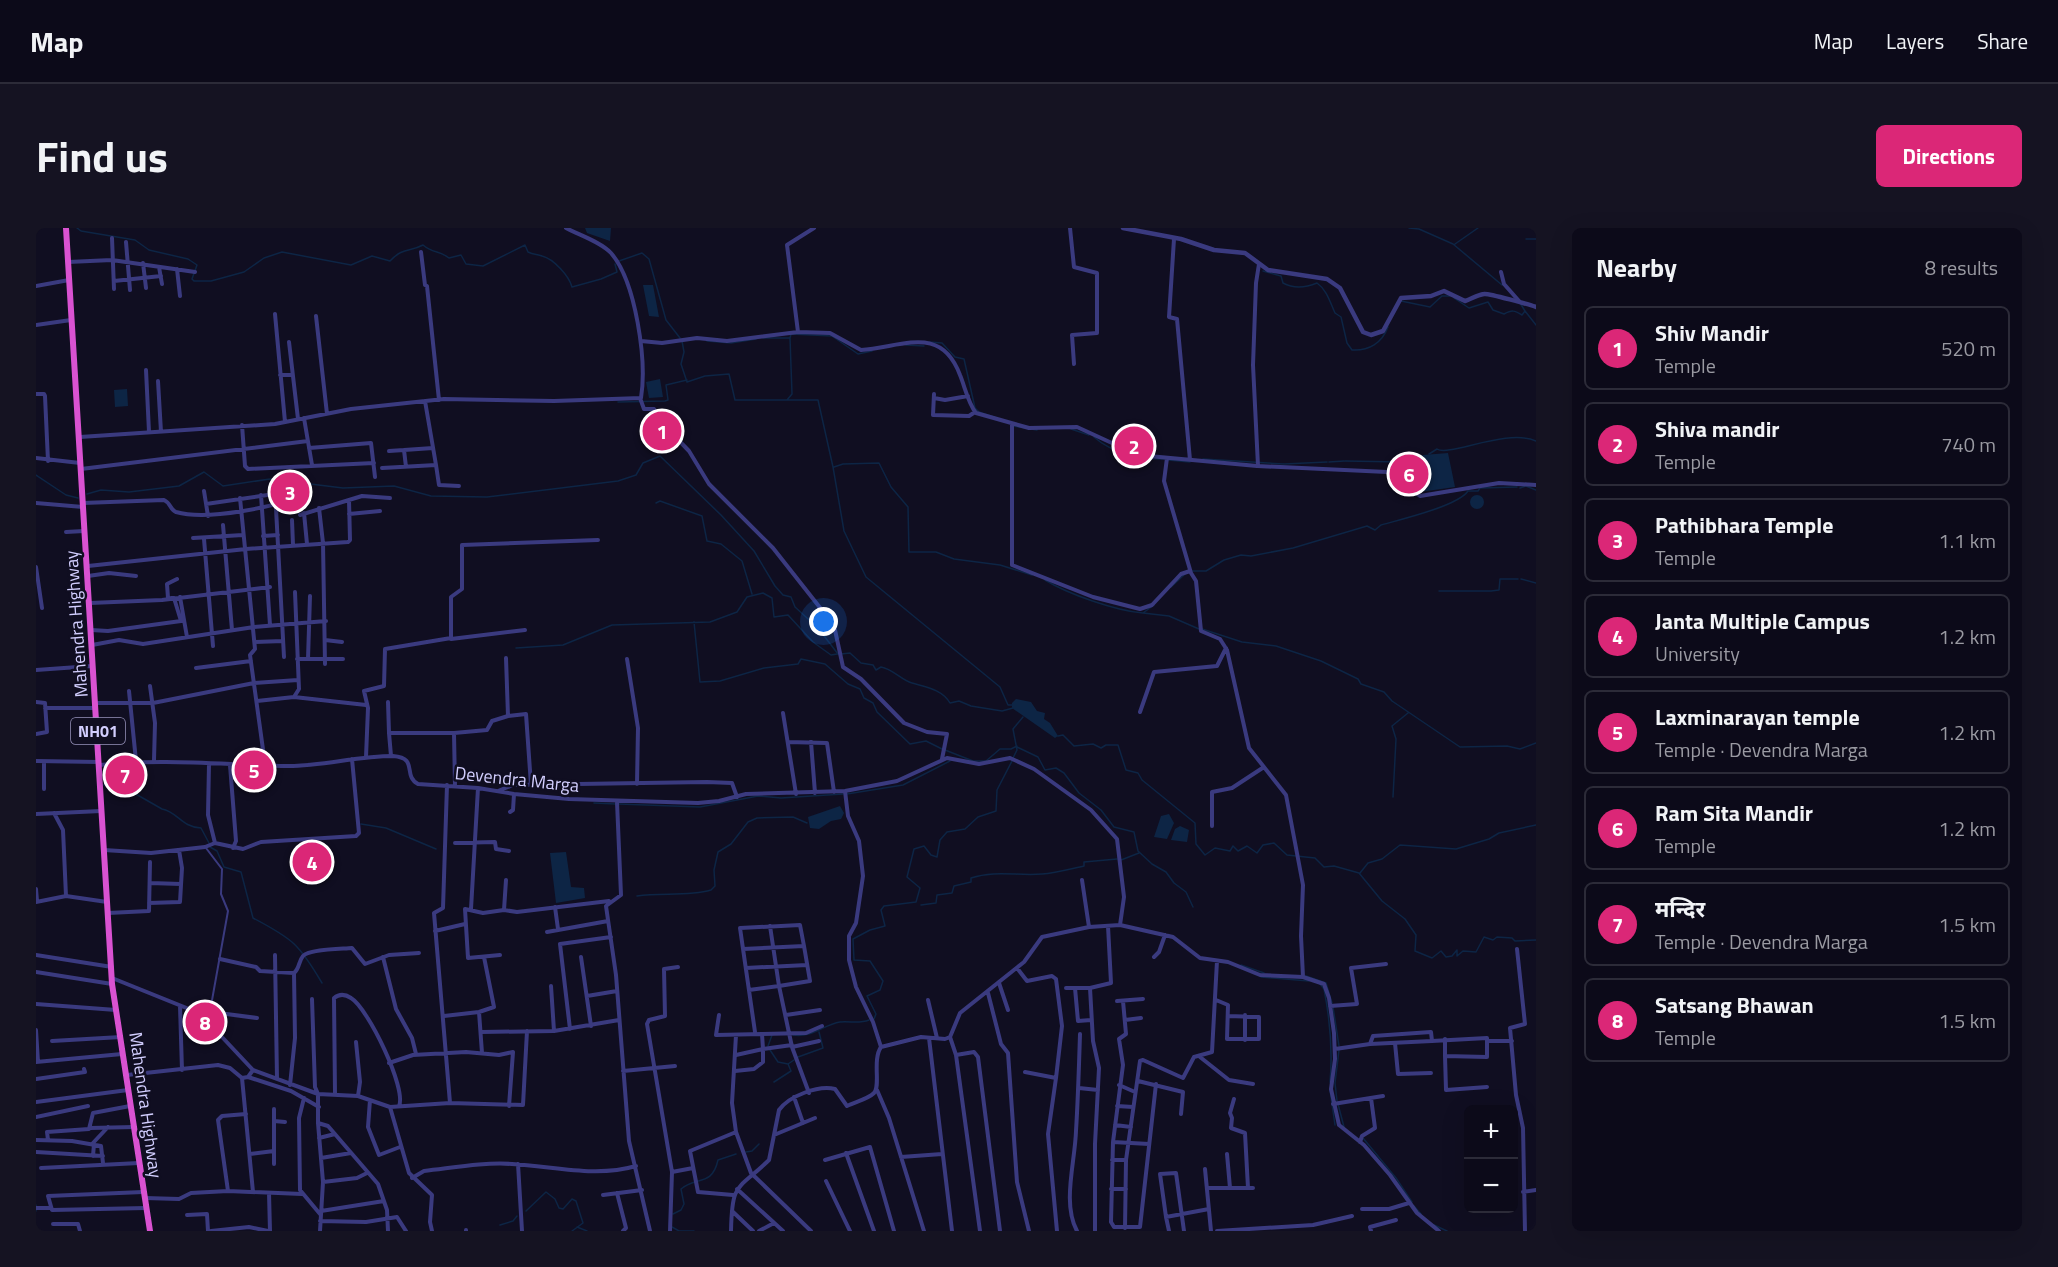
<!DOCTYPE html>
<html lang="en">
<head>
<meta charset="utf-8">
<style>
  :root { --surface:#0c0a19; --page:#151322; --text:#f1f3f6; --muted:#9a9aa2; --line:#2c2b38; --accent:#db2777 }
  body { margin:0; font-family:"Titillium Web","Noto Sans Devanagari",sans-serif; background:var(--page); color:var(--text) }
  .controls { position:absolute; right:18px; bottom:18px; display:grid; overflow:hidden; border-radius:9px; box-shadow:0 6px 24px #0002 }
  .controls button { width:54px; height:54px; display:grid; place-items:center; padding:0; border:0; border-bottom:2px solid var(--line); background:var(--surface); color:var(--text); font:30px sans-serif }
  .you { position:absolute; left:788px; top:394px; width:21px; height:21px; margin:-15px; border:4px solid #fff; border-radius:50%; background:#1a73e8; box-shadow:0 0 0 9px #1a73e833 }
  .badge { display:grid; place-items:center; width:39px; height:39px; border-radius:50%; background:var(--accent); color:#fff; font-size:20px; font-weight:700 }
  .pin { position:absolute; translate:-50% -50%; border:3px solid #fff; box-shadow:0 2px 6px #0006 }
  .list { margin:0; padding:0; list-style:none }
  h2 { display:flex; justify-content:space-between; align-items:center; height:78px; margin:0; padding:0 24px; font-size:26px }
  h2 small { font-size:20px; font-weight:400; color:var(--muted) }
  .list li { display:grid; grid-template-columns:39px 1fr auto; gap:18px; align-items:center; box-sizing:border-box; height:84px; margin:0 12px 12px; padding:0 12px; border:2px solid var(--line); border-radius:9px }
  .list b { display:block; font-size:22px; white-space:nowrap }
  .list p { margin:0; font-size:20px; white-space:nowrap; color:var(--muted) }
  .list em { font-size:20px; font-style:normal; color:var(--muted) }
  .map { position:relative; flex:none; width:1500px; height:1003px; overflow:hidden; border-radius:9px }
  header { display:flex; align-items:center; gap:36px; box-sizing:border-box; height:84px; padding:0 30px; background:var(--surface); border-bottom:2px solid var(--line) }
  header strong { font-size:28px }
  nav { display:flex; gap:33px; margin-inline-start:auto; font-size:21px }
  .intro { display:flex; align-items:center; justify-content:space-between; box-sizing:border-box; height:144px; padding:0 36px }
  h1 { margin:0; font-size:42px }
  .button { padding:15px 27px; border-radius:9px; background:var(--accent); color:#fff; font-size:21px; font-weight:700 }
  main { display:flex; gap:36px; padding:0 36px }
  aside { flex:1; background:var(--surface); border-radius:9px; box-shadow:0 6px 24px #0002 }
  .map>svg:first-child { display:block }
</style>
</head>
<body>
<header>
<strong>Map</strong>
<nav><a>Map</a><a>Layers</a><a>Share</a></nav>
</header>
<div class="intro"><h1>Find us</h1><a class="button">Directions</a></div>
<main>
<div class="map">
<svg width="1500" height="1003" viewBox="0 0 1500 1003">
  <rect width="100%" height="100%" fill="#100e21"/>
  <!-- water -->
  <path fill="#0d2545" d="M549 0H575L574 13 551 5Z
    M607 57H617L623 89 613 88Z
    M624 151 627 169 613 170 610 154Z
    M91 161 92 178 79 179 78 162Z
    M1412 225 1419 259 1384 264C1373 256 1375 245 1373 233L1387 227Z
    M1434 274a7 7 0 1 1 14 0a7 7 0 1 1-14 0Z
    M980 471 995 474 1001 483 1009 485 1008 491 1014 495 1022 508 1019 510 976 480V475Z
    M804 578 808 585 805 591 795 593 783 601 774 600 772 589Z
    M1133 586 1138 595 1131 611 1118 609 1125 588Z
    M1144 598 1153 602 1151 614 1135 612 1139 601Z
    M530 624 535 659 548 660 549 670 520 675 514 625Z"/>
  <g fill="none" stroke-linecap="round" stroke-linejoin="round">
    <!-- stream -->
    <path stroke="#0d2545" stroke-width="1.5" d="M41 0 45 3 99 12 113 22 152 31 161 37 156 51 158 53H175L208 44 228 30 246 24 315 37 336 28 354 33C367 19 374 24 387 17 396 25 405 23 413 30L425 27 430 36 447 38 489 17 492 24C498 27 501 26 506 28 518 31 533 48 536 59L565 51 581 44 579 36
      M1373 0 1383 1 1417 16 1466 57
      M1490 11H1500
      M1419 16 1442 0
      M583 33 606 25 613 31 630 92 644 110
      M1227 43 1245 48 1247 55C1258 61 1269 60 1281 55 1291 62 1294 74 1299 85L1305 89 1311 115 1316 122C1333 123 1346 115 1352 99
      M1418 70 1433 80 1452 74 1457 82 1468 86C1476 82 1478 82 1486 87L1489 83 1500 97
      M1365 73 1394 79 1406 68H1414
      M1484 75 1489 83
      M727 110H754L755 106 796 108 822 126 836 123
      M646 113 648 124 645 136 651 154 669 148 693 146 699 172H782L797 239 808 303 830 349 964 459 972 477H976
      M671 113 695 115 720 111
      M893 114 906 115 919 129 928 131 939 180 943 184 961 190
      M870 117 888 118
      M751 172 756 166 754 110
      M582 174 629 173 632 172 630 157 651 152
      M977 198 1001 202
      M1035 201 1053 207
      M1058 209C1076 225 1105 232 1129 231
      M1393 226 1401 221C1413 229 1471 200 1500 213
      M1167 231 1248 236 1291 234
      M1132 232 1154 234
      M1309 233 1367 234 1382 228
      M1293 234 1308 233
      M798 239 807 236 843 235 855 259 872 279 873 324H900L918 331 964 337 996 347
      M0 247 30 267 42 270
      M1484 260 1490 258 1500 262
      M51 266 65 262 93 264 143 258 168 244 187 258 234 251 307 260 358 258 395 268 451 269 582 253 600 247 607 235 624 228 685 287 718 323 739 358 747 367 755 369 759 379 782 400 802 426
      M620 275 624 273 666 288 671 313 685 316 706 333 716 366
      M1156 343H1170L1188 332 1205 327 1215 328 1257 320 1331 298 1339 302 1345 297C1363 292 1422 278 1432 263H1442L1444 260 1481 259
      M1485 351 1500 355
      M1009 352C1032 366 1080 383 1107 385L1118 377
      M1135 359 1149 346
      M1403 363H1455L1463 362 1464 351H1482
      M1107 385 1133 388 1163 401
      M658 394 664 454 684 453 728 440 762 436 765 431 789 436 812 456 824 461 828 470 837 475 841 484 874 516 890 513 906 521
      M1166 401 1206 414 1240 418 1285 433 1322 451 1325 456 1348 464 1356 473 1424 519 1471 518 1484 521 1500 515
      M480 420 527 417 576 397 674 394 701 384 711 369 727 365 736 370 738 389 752 387 777 414 795 427 801 426
      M805 426 814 425 825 435 837 437 840 442 845 439C857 441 865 452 876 455 889 459 906 461 914 475L923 473 935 478 966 483 977 480
      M1022 508 1027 507 1038 518 1057 516 1065 520 1070 517H1082L1090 542 1102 545 1106 552 1159 595 1160 616 1169 627 1179 620 1194 623 1197 618 1202 623 1211 618 1221 625 1227 617 1238 615 1251 627 1279 630 1288 639 1298 638 1323 645 1346 673 1369 691 1380 707 1379 723 1396 730 1405 723 1410 729 1416 728 1421 722V728L1427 723 1440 724 1448 709 1457 712 1461 709 1476 710 1479 713 1500 712
      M981 519 1002 529 1009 542 1020 540 1028 545 1043 565 1065 582 1078 599 1098 604 1102 623 1116 636 1130 644 1138 655 1150 664 1157 679
      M909 522 937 533H950L964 521H975L981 518
      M977 530 981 522 977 501 987 489
      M66 557H84L126 581C142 584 145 599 165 600L173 615
      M811 566 867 557 914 533
      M1357 569 1360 511 1356 498 1372 485
      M558 575 580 576
      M583 576 664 579 722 568 745 570 807 566
      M325 596 350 600 400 621
      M174 619 181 623 188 639 205 644 217 690C257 711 263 716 286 755
      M1085 632 1103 625
      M1324 645 1332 635 1346 631 1364 617 1420 621 1453 611 1463 605 1500 597
      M601 668C625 664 651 669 675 662L679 658 678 642 682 624 695 616 712 594 721 590 757 589 771 595
      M885 677 900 675 901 667 916 665 918 658 935 654V650C959 642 981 648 1006 646 1019 645 1034 641 1048 638V634L1081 631
      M1205 737 1228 745
      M1270 748 1290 755 1296 775
      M1225 749 1273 753
      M1284 756 1288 761C1294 792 1297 822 1294 854
      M1297 779 1303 818
      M838 791 840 786 831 768 844 762 847 753 834 733 818 732 817 711 834 702 849 698 845 682 848 678 880 674 884 660 871 649 878 621 888 618 895 627 901 629 904 612 911 604 929 601 942 589 960 583 961 562 976 533
      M757 807C776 810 787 797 804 794 815 793 823 796 833 792
      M732 818 736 807
      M734 822 742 834 752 836
      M762 829 787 820 783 804
      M738 854 755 843 752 836 758 832
      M1294 862 1299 897
      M1301 873 1299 855 1303 822
      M1302 876 1308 899
      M1327 910 1360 950 1376 974
      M710 924 716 923 723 916
      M0 977V983
      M1378 978 1385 986
      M490 983 510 964 519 971 523 980 527 981 536 971 540 973 547 995 536 1003
      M637 986 645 982 648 976 645 961C660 948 676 959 682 932L700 926
      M464 997 477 993 481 988
      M1398 997 1411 1003
      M541 999 551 1003
      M636 999 643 1003
      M0 1001 4 1003
      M643 1003H658"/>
    <!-- pedestrian -->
    <path stroke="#3a3a7f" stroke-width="2" d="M170 620 186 641 185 666 192 683 173 789"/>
    <!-- minor -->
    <path stroke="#3a3a7f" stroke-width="4" d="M1034 0 1038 39 1061 45V105L1036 107 1038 136
      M76 10 78 61
      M1138 11 1133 89 1141 91 1154 232
      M90 14 94 62
      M385 24 389 57 391 58 403 172
      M32 34 76 32 159 44
      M107 35 110 60
      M123 39 126 56
      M141 41 144 68
      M1465 44 1468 56 1483 73
      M78 53 125 48
      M0 58 33 52
      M239 86 249 194
      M280 88 291 186
      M0 97 35 92
      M762 104 751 17 778 0
      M605 113 626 115 661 110 691 113 762 104 794 105 825 122C867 119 905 96 924 147 929 159 932 175 940 185L993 200 1041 199 1102 227 1221 238 1351 244 1384 268 1463 255 1500 257
      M253 114 262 191
      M110 142 113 204
      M244 147H257
      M122 153 125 204
      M0 166H8L9 168 12 233
      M898 166 897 187 933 188 939 184
      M604 170 608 181H618L626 195 653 223 673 256 737 320 789 386 799 402 807 439 825 451 868 495 891 504 911 506 906 531
      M898 170 909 172 932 168
      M389 173 400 237
      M268 190 276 237
      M976 196V337L1057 369 1104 381 1116 377 1145 346 1154 343
      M206 197 209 238 212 241 338 235
      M44 209 239 196 315 181 408 171 518 173 605 170C611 133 600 54 575 25 565 14 543 7 530 0
      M273 220 335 215 339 249
      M368 222 397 220
      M353 223 368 222 370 239
      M0 230 44 235
      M1131 230 1128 253 1155 345 1160 353 1165 403 1184 411 1191 422 1213 520 1250 567 1267 657 1265 708 1267 749
      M1222 238 1217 137 1220 55 1223 36
      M346 240 400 237 403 257 423 258
      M45 241 272 213
      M239 262 248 429
      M168 263 172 288
      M225 267 234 397
      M204 270 219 421 214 427 229 536
      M0 275 47 279
      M47 275 128 272C135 275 134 282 140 284 171 293 241 279 269 266
      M170 276 238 266
      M283 280 287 315 289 436
      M268 285 271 316
      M313 286 344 283
      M264 287 326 268 354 270
      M256 292 257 317
      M187 297 196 402
      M30 304 48 303
      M227 308 242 307
      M157 310 207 307
      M168 311 177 418
      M52 338 210 321 312 314 314 312 313 272
      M0 339 6 380
      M52 348 73 345 100 348
      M144 369 151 409
      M132 370 131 356 141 351
      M54 375 126 372 234 359
      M55 402 72 403 145 393 138 370H135
      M415 411 489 402
      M289 412 306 414
      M219 414 247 413
      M56 417 83 412 107 416 218 399 290 393
      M470 430 472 488
      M261 431H307
      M272 431 274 368
      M591 431 602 500 601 556
      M160 440 215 433
      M0 442 56 438
      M114 458 119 495 118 532
      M93 463 100 533
      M258 469 263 461 259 364
      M221 473 258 469 330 477
      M0 474 9 475 11 504 0 506
      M352 474 353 505
      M60 475H117L218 455 262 452
      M9 480H59
      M1104 484 1118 444 1181 438 1190 420
      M747 485 760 566
      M418 505 451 502 456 493 472 488 490 486 495 557
      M752 514 791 515 798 564
      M775 514 779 565
      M355 528 353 505H418L419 558
      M330 529 332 480 328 463 348 458 349 421 415 410V369L426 361V317L562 312
      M0 533 63 534
      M173 536 172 587 179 615
      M64 537C127 530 189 537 252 538 288 538 321 528 357 528 383 530 366 547 382 556L442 560 478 566 533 571 662 575 683 573 710 566 809 563 861 553 911 530 943 536 974 530 998 541 1055 582 1081 611 1088 669 1084 697
      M194 537 200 613 197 620
      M411 557 407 680 398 685 414 875
      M8 561V534
      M462 563 477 557 671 554 696 555 701 569
      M809 563 812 588 823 613 827 648 820 695 813 708V732L820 759 837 794 845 819
      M581 574 585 667 570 678 580 747 593 913 614 1003
      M474 584 477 582 478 566
      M18 585 27 602 30 668
      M0 586 65 583
      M1176 598V564L1196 560 1228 539
      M419 615 459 614 460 621 473 623
      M68 622 115 625 169 619 179 615 207 621 225 614 320 608 323 605 316 531
      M1046 652 1053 699
      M114 655 145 656
      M0 661 1 673
      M0 674 30 668 71 674
      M113 675 144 674 146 640 143 622
      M519 679 522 701
      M435 681 442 560
      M468 682 470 652
      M72 685 113 683 114 634
      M734 698 743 758 774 753 768 718
      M399 703 429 696
      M511 704 572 693
      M707 721 768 718 764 697 704 700 719 804
      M1481 721 1489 796 1474 800 1480 867 1487 900 1489 1003
      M0 727 76 739
      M239 727 241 851
      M464 727 432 730 429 681 447 685 468 682 481 684 573 673
      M347 729 360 781 376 810 380 826
      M545 729 555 798
      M1118 729 1123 724 1129 707
      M184 731 220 739 224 743 258 745 259 810 254 857
      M710 740 771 737
      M981 740 991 753 1016 748 1020 751 1026 798 1020 850
      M0 744 76 756
      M258 745C264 740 262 734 267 728 273 721 306 721 316 720L329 736 353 727 383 725
      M76 750 173 789 186 809 217 842 282 866 322 868 354 879 373 945 396 967 394 994 396 1003
      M963 755 972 782
      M515 758 518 803
      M1030 760H1054L1057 813 1063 840 1059 916V1003
      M1039 760 1042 793 1055 792
      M1054 760 1075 755 1072 698
      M713 762 743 758 756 819 773 865
      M952 765 965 816 972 825 981 954 993 1003
      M551 768 581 763
      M276 771 279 859 282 866V895L287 954 284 1003
      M892 772 901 810
      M1180 772 1192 777 1191 811H1223V789L1192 788
      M1081 773 1107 771
      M1087 773 1090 806 1083 811 1087 837 1077 914 1075 994 1078 999H1104L1120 856
      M0 776 80 782
      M144 778 146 842
      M1294 778 1321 776 1315 740 1350 736
      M175 784 221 790
      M443 784 446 825
      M683 787 680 807 726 806 727 821 700 827
      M750 787 784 782
      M408 788 443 784 458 779 448 729
      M1089 792 1105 790
      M534 801 524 716 575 709
      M0 802 2 834
      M445 804 518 803 583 792
      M726 806 770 805 786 798
      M700 807 696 875 700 904 715 945 775 1003
      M914 809 920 827 944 1003
      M893 810 916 1003
      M1209 812V787
      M16 813 85 809
      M1396 813 1451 810V829L1409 828V811
      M1451 813H1476
      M320 814 324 854 322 868
      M1359 815 1362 846 1395 845
      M756 819 783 813
      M1299 821 1334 816 1337 808 1395 804 1396 813 1334 816
      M920 827 938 824 942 829 964 1003
      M1409 828 1410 862 1451 859
      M1164 829 1193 852 1217 856
      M0 834 86 826
      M353 835 377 827 430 824 463 827 477 824 473 878
      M587 843 639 838
      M699 843 718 841 727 834V821L756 817
      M989 844 1020 850 1012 906 1021 1003
      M91 847 182 837 194 840 206 850 212 849 217 842
      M212 849 255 863 283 879
      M206 850 217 964
      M0 851 49 844 48 841
      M1102 853 1147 864 1145 886
      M1083 857 1099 864
      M1043 860 1062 862
      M841 862 853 890 888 1003
      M299 865 298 770C303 766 309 766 315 770 332 780 371 861 363 878
      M758 869 767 895
      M268 870 263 890 264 962 284 986
      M1198 871 1194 885 1196 890 1195 900 1209 905 1212 960
      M334 872 332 899 343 927 364 919
      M0 874 92 862
      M1297 876 1347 868
      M1081 878 1097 879
      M354 879 414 875 487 877 491 803
      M238 881V936
      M0 889 52 878
      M238 893 249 894
      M282 895 292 898 342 956 351 982 352 1003
      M1079 897 1095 899
      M54 900 98 899
      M738 907 779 890
      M283 910 299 906
      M0 912 36 913 65 918 67 935
      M12 912 11 904 53 901 57 885 94 878
      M1077 914 1113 916
      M1324 914 1326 908 1339 900 1335 870
      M57 915 72 899
      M0 924 67 928
      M810 925 838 1003
      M214 926 238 923
      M1191 926 1194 960
      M57 928 58 916
      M865 929 906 926
      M285 930 315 925
      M789 932 834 919 858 1003
      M1076 932H1090
      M482 936 486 1003
      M5 940 103 935
      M1169 941 1175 1003
      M636 944 657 940
      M376 950 388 943C416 940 447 934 476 936 517 938 559 950 600 938
      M790 953 814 1003
      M287 954 321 950 331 945
      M1171 960H1217
      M701 961 747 1003
      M1075 961H1090
      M192 963 182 892 186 888 210 886
      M107 964 12 968 16 982 110 980
      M1487 964 1500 962
      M233 965 234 1003
      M581 965 590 1000 587 1003
      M567 967 606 962
      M697 967 662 964 654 923 700 904
      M109 970 143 971 155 965 192 963 266 966
      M0 980H14
      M1326 981H1353L1373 975
      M285 983 348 973
      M696 983 717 1003
      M151 987 171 986 172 1003
      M1130 989 1133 1003
      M284 993 330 994 361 989 370 1003
      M17 996H42L44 1003
      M1089 1000 1090 932 1104 833 1107 832 1147 850 1158 829 1176 824 1181 733
      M175 1003 213 999 232 1003
      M430 1003V1002
      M634 1003 636 944 611 796 613 792 629 788 628 741 642 739
      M695 1003C696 953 701 963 733 932L743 882C753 868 782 857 799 861L811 878C819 874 832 871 838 865 845 858 836 832 845 819L885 809 909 811 914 809 924 785 988 734 1006 709 1053 699 1084 697 1137 709 1164 730 1192 734 1224 747 1267 749 1288 756 1293 770 1298 805 1299 831 1295 861 1303 897 1328 917 1354 947 1381 985 1403 1003
      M723 1003 738 995
      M1041 1003C1026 975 1039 935 1040 903 1042 871 1043 838 1044 806
      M1148 1003 1140 945 1124 946 1130 989 1173 981
      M1181 1003 1277 997 1316 988
      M1335 1003 1334 999 1360 992"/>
    <!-- tertiary -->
    <path stroke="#3a3a7f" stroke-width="4.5" d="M1087 0 1145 11 1178 22 1209 25 1232 42 1291 51 1304 60 1327 104 1335 107 1347 103 1365 70 1395 68 1408 63 1429 73C1435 71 1441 67 1448 66 1452 65 1495 77 1500 79"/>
    <!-- trunk -->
    <path stroke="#d952d1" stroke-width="6" d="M30 0 76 756 114 1003"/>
  </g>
  <g text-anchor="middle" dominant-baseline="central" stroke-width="5" stroke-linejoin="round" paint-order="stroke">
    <!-- shield labels -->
    <rect fill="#100e21" stroke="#9894bc" stroke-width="1.5" x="35" y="490" width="54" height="26" rx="4.5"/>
    <g font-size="16" font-weight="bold" fill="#d2cefe">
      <text x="62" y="503">NH01</text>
    </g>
    <!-- street labels -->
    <g font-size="18" fill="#d2cefe" stroke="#100e21">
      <text transform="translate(40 396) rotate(-94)">Mahendra Highway</text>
      <text transform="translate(481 551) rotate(6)">Devendra Marga</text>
      <text transform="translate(110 877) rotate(82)">Mahendra Highway</text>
    </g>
  </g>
</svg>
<div class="controls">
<button>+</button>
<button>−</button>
</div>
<div class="you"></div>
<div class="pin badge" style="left:626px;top:203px">1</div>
<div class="pin badge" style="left:1098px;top:218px">2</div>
<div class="pin badge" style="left:254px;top:264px">3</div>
<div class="pin badge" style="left:276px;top:634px">4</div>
<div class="pin badge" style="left:218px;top:542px">5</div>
<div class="pin badge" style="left:1373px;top:246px">6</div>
<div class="pin badge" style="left:89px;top:547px">7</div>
<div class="pin badge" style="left:169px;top:794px">8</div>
</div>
<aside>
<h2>Nearby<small>8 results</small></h2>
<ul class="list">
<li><span class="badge">1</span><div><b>Shiv Mandir</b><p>Temple</p></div><em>520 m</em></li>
<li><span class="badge">2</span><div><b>Shiva mandir</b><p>Temple</p></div><em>740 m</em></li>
<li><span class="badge">3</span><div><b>Pathibhara Temple</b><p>Temple</p></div><em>1.1 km</em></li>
<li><span class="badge">4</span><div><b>Janta Multiple Campus</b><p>University</p></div><em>1.2 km</em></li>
<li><span class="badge">5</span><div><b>Laxminarayan temple</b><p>Temple · Devendra Marga</p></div><em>1.2 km</em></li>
<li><span class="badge">6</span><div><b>Ram Sita Mandir</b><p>Temple</p></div><em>1.2 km</em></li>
<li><span class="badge">7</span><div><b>मन्दिर</b><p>Temple · Devendra Marga</p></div><em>1.5 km</em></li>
<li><span class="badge">8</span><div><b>Satsang Bhawan</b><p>Temple</p></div><em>1.5 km</em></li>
</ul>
</aside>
</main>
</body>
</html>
